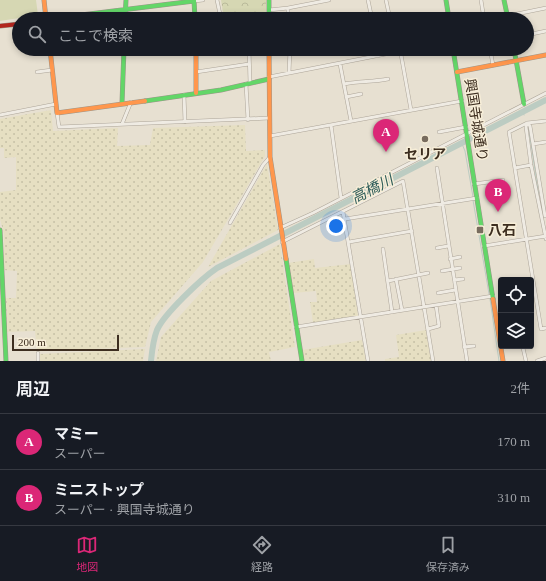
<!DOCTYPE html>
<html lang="ja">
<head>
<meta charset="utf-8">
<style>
  :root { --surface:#171b24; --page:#242831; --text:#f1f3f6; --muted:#9ea1a6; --line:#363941; --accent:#db2777 }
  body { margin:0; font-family:"Times New Roman","Noto Sans JP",serif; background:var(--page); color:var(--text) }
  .controls { position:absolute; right:12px; bottom:12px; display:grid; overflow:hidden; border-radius:4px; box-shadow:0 2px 6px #0003 }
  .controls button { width:36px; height:36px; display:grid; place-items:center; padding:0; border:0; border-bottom:1px solid var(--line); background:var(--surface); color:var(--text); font:20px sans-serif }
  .scale { position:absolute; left:12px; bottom:10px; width:107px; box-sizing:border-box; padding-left:4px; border:2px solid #3d2e20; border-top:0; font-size:11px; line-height:14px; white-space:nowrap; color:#3d2e20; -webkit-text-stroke:3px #f7eed8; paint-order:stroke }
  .you { position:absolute; left:336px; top:226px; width:14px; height:14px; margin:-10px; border:3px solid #fff; border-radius:50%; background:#1a73e8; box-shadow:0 0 0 6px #1a73e833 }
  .badge { display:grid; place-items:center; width:26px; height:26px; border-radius:50%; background:var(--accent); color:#fff; font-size:13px; font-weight:700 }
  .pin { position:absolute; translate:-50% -33px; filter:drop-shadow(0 1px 2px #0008) }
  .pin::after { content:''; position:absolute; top:21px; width:14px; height:12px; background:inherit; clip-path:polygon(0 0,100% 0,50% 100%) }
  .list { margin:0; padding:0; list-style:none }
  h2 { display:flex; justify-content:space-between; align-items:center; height:52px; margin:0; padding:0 16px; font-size:17px }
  h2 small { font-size:13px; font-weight:400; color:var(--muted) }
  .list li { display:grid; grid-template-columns:26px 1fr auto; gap:12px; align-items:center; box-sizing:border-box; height:56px; padding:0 16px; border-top:1px solid var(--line) }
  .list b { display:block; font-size:15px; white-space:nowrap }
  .list p { margin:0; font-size:13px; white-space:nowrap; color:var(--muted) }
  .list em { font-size:13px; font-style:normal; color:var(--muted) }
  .icon { flex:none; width:22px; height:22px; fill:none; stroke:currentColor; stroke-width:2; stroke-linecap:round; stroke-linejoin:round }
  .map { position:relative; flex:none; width:546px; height:361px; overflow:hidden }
  .search { position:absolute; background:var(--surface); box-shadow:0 2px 6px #0003; left:12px; right:12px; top:12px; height:44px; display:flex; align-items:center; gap:10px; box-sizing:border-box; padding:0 14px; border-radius:22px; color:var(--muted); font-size:15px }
  .sheet { height:164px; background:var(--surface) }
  nav { display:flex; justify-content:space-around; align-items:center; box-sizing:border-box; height:56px; border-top:1px solid var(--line); background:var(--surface); font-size:11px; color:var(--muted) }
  nav a { display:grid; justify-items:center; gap:2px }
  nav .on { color:var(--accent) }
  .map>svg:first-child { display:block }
</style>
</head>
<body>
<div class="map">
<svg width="546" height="361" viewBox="0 0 546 361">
  <defs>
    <pattern id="farmland-dots" width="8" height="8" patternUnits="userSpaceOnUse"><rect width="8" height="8" fill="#e6dfc2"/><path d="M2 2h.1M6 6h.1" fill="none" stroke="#c6c0a6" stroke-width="1.8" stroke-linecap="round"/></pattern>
    <pattern id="forest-crowns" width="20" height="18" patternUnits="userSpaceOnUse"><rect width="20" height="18" fill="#d6d7b3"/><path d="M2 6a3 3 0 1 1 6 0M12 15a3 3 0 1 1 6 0" fill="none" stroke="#b9b99a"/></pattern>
  </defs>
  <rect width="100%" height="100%" fill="#e7e0d1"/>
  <!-- farmland -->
  <path fill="url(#farmland-dots)" d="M51 110 53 131 118 128 117 146 150 145 153 128 245 125 246 151 265 150V156L203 262 151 322 145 347 37 351 35 331 7 332 6 298H16L17 271 4 270V234L0 219V192L16 190V157L4 158V148H0V119Z
    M267 164 278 230 208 267Z
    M280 244 295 347 269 352 271 361H156L161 337 211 281Z
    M314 259 315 268 351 264 358 316 313 323 310 302H317L316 291 293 293 288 263Z
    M426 330 431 361H385V359L399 357 396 335Z
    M362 340 366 361H303L302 350Z
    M145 349 143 361H39V354Z"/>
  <!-- forest -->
  <path fill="url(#forest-crowns)" d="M221 0H266V19H224Z"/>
  <!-- pitch -->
  <path fill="#d6d7b3" d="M0 0H36L38 15 0 21Z"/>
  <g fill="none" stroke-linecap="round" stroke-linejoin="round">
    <!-- stream -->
    <path stroke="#bcccc2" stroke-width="1" d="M523 112 524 115
      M528 125 539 197
      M462 144 465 151 473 197
      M473 200 489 294
      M490 299 499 361"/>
    <!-- river -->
    <path stroke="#bcccc2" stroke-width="6" d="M151 361C152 351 153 340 157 330 164 314 201 279 217 268L546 100"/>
    <!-- street casing -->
    <g stroke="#ada599" stroke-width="4">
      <path id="street" d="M217 0 221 19
        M368 0 372 19
        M386 0 390 19
        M481 0 484 19
        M194 1 203 0
        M269 10 288 8
        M507 16 546 8
        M288 19V8L329 0
        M342 19 371 14
        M527 35 546 31
        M249 49 250 83
        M377 49 378 56
        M400 49 411 110
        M490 49 493 65
        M290 51 303 49
        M196 54 224 49
        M340 64 351 121
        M37 72 52 70
        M196 72 249 64
        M289 73 290 49
        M269 77 396 52 395 49
        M246 84 248 120
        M344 84C359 81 373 82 388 79
        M184 95 185 122
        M346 97 361 94
        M57 113 59 127 269 118
        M0 115 56 104
        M546 121 527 123 509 132 541 329 546 328
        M527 123 526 127 531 165 546 239
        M527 123 530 126 545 216
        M122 124 131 102
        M331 125 341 198
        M439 132 466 127
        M270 136 462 101
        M533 144 546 142
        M437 168 467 361
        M515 168 531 165
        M474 184 503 180
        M343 212 368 361
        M345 219 477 198
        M230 223 263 165 270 157
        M280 228 313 213 546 93
        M282 242 403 181 433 361
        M349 242 412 231
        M484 246 546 236
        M437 248 448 246
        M383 249 392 312
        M450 259 460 257
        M442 271 460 268
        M396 279 402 310
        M454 280 463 279
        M388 281 428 273
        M438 293 455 290
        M296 327 493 296
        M428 329 439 326 436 305
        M464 347 474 346
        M523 348 526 361
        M38 353V361
        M537 361 546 358"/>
    </g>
    <!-- fast casing -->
    <g stroke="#9c958a" stroke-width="5">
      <path id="fast" d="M194 0 195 19
        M269 0V19
        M446 0 449 19
        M504 0 508 19
        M49 19 194 1
        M125 19 126 0
        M453 49 493 299
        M514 49 524 104
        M145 101 221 90 269 79
        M122 103 124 49
        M0 230 6 361
        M286 259 302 361"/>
    </g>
    <!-- slow casing -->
    <g stroke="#9c958a" stroke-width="5">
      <path id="slow" d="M44 0 46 19
        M50 49 57 113 145 101
        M196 49V93
        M269 49 270 157 286 259
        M457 72 546 55
        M493 299 503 361"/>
    </g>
    <!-- jam casing -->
    <g stroke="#9c958a" stroke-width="5">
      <path id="jam" d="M0 26 19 24"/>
    </g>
    <!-- street -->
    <use href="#street" stroke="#efebe3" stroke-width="3"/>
    <!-- fast -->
    <use href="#fast" stroke="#63d668" stroke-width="4"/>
    <!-- slow -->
    <use href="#slow" stroke="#ff974d" stroke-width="4"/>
    <!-- jam -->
    <use href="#jam" stroke="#b3261e" stroke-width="4"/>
  </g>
  <!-- markers -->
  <g fill="#786c5e" stroke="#f7eed8" stroke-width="1.5">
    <circle cx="425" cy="139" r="4"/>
    <rect x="476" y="226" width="8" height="8" rx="2"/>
  </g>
  <g text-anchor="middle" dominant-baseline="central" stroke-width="3" stroke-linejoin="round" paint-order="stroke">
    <!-- street labels -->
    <g font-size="14" fill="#3d2e20" stroke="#f7eed8">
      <text transform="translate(476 120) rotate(81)">興国寺城通り</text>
    </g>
    <!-- poi labels -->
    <g font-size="14" font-weight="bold" fill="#3d2e20" stroke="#f7eed8">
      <text x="425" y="154">セリア</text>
      <text x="488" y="230" text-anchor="start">八石</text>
    </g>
    <!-- water labels -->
    <g font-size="15" font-style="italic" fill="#2f5d5a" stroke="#f7eed8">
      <text transform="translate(372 189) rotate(-27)">高橋川</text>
    </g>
  </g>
</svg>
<div class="controls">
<button><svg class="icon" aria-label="locate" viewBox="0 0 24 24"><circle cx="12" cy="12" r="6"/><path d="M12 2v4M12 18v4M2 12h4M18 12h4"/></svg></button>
<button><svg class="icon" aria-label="layers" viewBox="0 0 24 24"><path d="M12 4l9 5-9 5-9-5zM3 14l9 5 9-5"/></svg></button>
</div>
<div class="scale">200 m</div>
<div class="you"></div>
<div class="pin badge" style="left:386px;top:152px">A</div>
<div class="pin badge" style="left:498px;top:212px">B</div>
<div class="search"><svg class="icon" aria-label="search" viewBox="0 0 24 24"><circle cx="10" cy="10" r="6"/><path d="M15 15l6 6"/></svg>ここで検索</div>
</div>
<section class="sheet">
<h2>周辺<small>2件</small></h2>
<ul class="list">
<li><span class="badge">A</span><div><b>マミー</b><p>スーパー</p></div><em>170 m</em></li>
<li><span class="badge">B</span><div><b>ミニストップ</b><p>スーパー · 興国寺城通り</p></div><em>310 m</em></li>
</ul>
</section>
<nav>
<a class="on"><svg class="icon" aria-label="map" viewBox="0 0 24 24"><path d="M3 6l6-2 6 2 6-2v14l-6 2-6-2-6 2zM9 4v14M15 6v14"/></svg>地図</a>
<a><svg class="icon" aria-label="directions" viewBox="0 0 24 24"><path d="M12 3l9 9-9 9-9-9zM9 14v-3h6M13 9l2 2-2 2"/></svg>経路</a>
<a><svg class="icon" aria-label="saved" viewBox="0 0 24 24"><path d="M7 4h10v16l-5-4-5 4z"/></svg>保存済み</a>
</nav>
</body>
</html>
